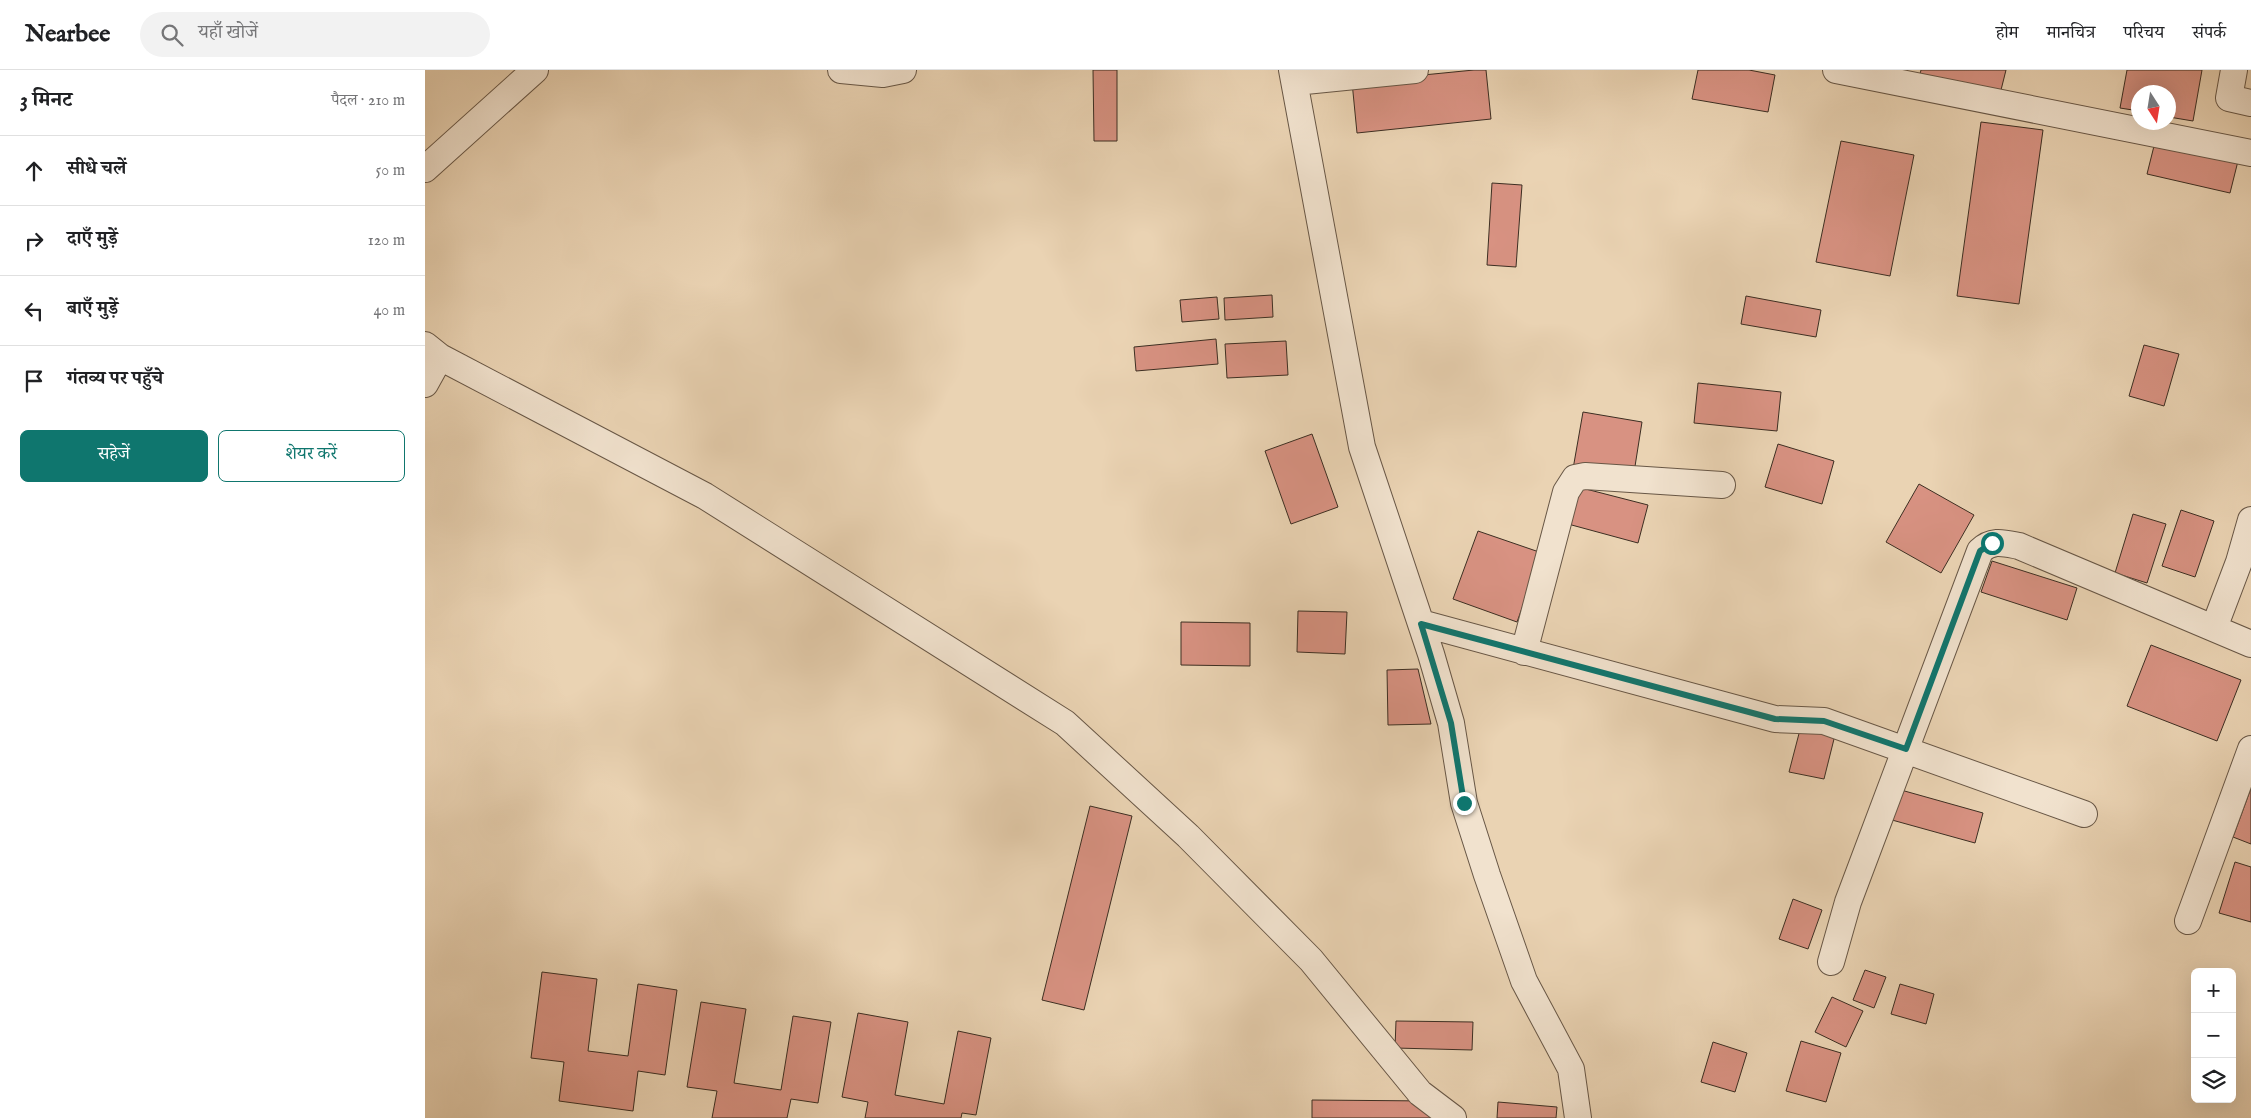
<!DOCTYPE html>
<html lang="hi">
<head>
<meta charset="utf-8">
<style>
  :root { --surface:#fff; --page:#f2f2f2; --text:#202124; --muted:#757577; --line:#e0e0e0; --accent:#0f766e }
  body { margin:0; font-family:"IM FELL English","Noto Serif Devanagari",serif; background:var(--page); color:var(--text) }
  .controls { position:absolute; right:15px; bottom:15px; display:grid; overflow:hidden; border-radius:8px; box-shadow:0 5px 20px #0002 }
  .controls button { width:45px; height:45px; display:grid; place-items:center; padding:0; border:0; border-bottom:1px solid var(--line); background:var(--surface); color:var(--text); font:25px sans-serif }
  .compass { position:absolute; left:1706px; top:15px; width:45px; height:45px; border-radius:50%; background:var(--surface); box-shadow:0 5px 20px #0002; rotate:168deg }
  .stop { position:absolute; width:15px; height:15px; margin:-11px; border:4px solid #0f766e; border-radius:50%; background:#fff }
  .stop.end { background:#0f766e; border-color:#fff; box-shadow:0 1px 5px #0008 }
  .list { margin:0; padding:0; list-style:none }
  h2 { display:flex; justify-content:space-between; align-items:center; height:65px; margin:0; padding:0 20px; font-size:21px }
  h2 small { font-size:16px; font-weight:400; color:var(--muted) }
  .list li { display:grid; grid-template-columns:32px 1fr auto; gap:15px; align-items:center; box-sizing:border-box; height:70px; padding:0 20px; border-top:1px solid var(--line) }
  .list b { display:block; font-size:19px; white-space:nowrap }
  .list em { font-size:16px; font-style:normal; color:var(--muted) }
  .actions { display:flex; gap:10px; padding:15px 20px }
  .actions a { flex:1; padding:11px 0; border:1px solid var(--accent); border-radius:8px; text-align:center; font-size:18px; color:var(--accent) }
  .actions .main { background:var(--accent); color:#fff }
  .icon { flex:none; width:28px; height:28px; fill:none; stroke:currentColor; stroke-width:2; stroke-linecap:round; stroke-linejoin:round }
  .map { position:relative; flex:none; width:1826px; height:1048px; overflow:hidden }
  header { display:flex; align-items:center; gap:30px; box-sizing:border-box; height:70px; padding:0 25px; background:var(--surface); border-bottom:1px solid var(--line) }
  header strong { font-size:24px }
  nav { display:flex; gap:28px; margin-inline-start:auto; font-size:18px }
  .search { width:350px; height:45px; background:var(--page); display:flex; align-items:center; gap:12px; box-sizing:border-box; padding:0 18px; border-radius:28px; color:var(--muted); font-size:19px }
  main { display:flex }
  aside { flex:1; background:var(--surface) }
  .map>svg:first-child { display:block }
</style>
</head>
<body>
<header>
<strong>Nearbee</strong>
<div class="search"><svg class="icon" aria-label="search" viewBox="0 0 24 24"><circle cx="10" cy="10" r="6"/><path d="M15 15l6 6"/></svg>यहाँ खोजें</div>
<nav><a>होम</a><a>मानचित्र</a><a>परिचय</a><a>संपर्क</a></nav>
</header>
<main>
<aside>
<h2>3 मिनट<small>पैदल · 210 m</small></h2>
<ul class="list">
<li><svg class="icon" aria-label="ahead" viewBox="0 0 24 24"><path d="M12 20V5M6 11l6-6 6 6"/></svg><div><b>सीधे चलें</b></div><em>50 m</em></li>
<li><svg class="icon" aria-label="right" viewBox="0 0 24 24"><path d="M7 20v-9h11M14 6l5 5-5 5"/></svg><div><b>दाएँ मुड़ें</b></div><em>120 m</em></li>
<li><svg class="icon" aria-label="left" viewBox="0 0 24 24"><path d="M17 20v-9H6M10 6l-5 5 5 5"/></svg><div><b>बाएँ मुड़ें</b></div><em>40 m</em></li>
<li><svg class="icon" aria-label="arrive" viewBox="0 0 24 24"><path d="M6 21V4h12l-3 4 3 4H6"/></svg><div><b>गंतव्य पर पहुँचे</b></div></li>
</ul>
<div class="actions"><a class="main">सहेजें</a><a>शेयर करें</a></div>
</aside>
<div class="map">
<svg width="1826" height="1048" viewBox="0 0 1826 1048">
  <rect width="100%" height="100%" fill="#ead3b3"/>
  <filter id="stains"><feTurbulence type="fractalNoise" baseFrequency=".004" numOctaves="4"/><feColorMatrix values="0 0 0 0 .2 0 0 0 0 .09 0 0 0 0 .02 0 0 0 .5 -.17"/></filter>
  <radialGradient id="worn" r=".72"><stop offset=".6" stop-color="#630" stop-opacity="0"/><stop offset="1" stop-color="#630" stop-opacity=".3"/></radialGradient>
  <!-- building -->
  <path fill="#d89282" stroke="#3c2e22" d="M668 0H692V71H669Z
    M1049 0H1061L1066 49 932 63 927 12Z
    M1273 0H1324L1350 5 1343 42 1267 29Z
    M1496 0H1581L1575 24 1495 4Z
    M1702 0H1777L1768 51 1744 47V22H1714V41L1695 38Z
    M1556 52 1618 60 1594 234 1532 226Z
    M1416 71 1489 85 1465 206 1391 192Z
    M1730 72 1813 91 1805 123 1722 104Z
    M1067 113 1097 115 1091 197 1062 195Z
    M847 225 848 247 800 250 799 228Z
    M1321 226 1396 240 1391 267 1316 254Z
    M792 227 794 249 757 252 755 230Z
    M791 269 793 294 711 301 709 277Z
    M861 271 863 305 802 308 800 274Z
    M1719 275 1754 284 1739 336 1704 326Z
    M1273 313 1356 322 1352 361 1269 353Z
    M1158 342 1217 352 1208 409 1148 399Z
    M887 364 913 437 866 454 840 381Z
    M1353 374 1409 391 1397 434 1340 417Z
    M1494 414 1549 445 1516 503 1461 472Z
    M1153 417 1223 435 1213 473 1143 454Z
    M1756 440 1789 451 1770 507 1737 496Z
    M1708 444 1741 454 1722 513 1690 503Z
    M1053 461 1117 483 1092 552 1028 529Z
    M1567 491 1652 518 1642 550 1556 522Z
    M873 541 922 542 920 584 872 582Z
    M756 552 825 553V596L756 595Z
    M1726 575 1816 610 1792 671 1702 636Z
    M993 599 1006 654 963 655 962 600Z
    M1377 652 1411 661 1399 709 1364 702Z
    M1826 718V774L1808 767Z
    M1476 720 1558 743 1550 773 1467 750Z
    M665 736 707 746 659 940 617 930Z
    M1810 792 1826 797V852L1794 843Z
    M1368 829 1397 840 1383 879 1354 869Z
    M1440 900 1461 907 1449 938 1428 930Z
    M117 902 172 909 163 981 203 986 213 914 252 920 240 1005 213 1001 208 1041 134 1031 139 992 106 988Z
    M1475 914 1509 924 1501 954 1466 944Z
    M1407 927 1438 941 1421 977 1390 962Z
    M276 932 321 939 309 1013 356 1020 368 946 406 952 393 1033 366 1029 362 1048H287L292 1021 262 1017Z
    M433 943 483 952 470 1025 519 1034 533 961 566 968 551 1045 537 1043 536 1048H440L443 1032 417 1027Z
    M971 951 1048 952 1047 980 970 978Z
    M1376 971 1416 983 1401 1032 1361 1021Z
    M1288 972 1322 983 1310 1022 1276 1012Z
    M887 1030 1005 1031V1048H887Z
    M1073 1032 1132 1037 1131 1048H1072Z"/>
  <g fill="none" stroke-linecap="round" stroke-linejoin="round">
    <!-- street casing -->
    <g stroke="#685746" stroke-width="28">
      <path id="street" d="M416 0 458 4 478 0
        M867 0 937 377 1006 584 1026 653 1039 733 1062 805 1099 911 1146 999 1153 1048
        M1411 0 1826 83
        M1809 0 1804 28 1826 33
        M870 12 990 0
        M0 99 110 0
        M0 275 15 287 280 426 640 653 763 766 886 890 995 1023 1028 1048
        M0 314 15 287
        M996 553 1350 649 1399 651 1659 744
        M1789 558 1814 492 1826 450
        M1099 582 1141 422 1150 408 1160 406 1297 415
        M1763 851 1826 679
        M1406 892 1423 832 1555 481C1567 469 1579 473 1594 476L1826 574"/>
    </g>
    <!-- street -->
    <use href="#street" stroke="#f1e2ce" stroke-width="26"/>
  </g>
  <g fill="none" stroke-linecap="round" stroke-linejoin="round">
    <!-- route -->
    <path stroke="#0f766e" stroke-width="6" d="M1039 733 1026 653 996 554 1350 649 1399 651 1481 679 1555 481 1567 473"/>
  </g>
  <rect width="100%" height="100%" filter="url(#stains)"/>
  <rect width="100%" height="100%" fill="url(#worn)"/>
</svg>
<div class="controls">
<button>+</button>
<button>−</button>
<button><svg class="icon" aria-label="layers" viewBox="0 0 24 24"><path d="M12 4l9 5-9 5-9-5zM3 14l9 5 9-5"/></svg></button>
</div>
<svg class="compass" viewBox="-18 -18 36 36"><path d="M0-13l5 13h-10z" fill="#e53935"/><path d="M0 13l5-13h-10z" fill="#757577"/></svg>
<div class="stop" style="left:1567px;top:473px"></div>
<div class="stop end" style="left:1039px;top:733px"></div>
</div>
</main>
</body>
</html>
